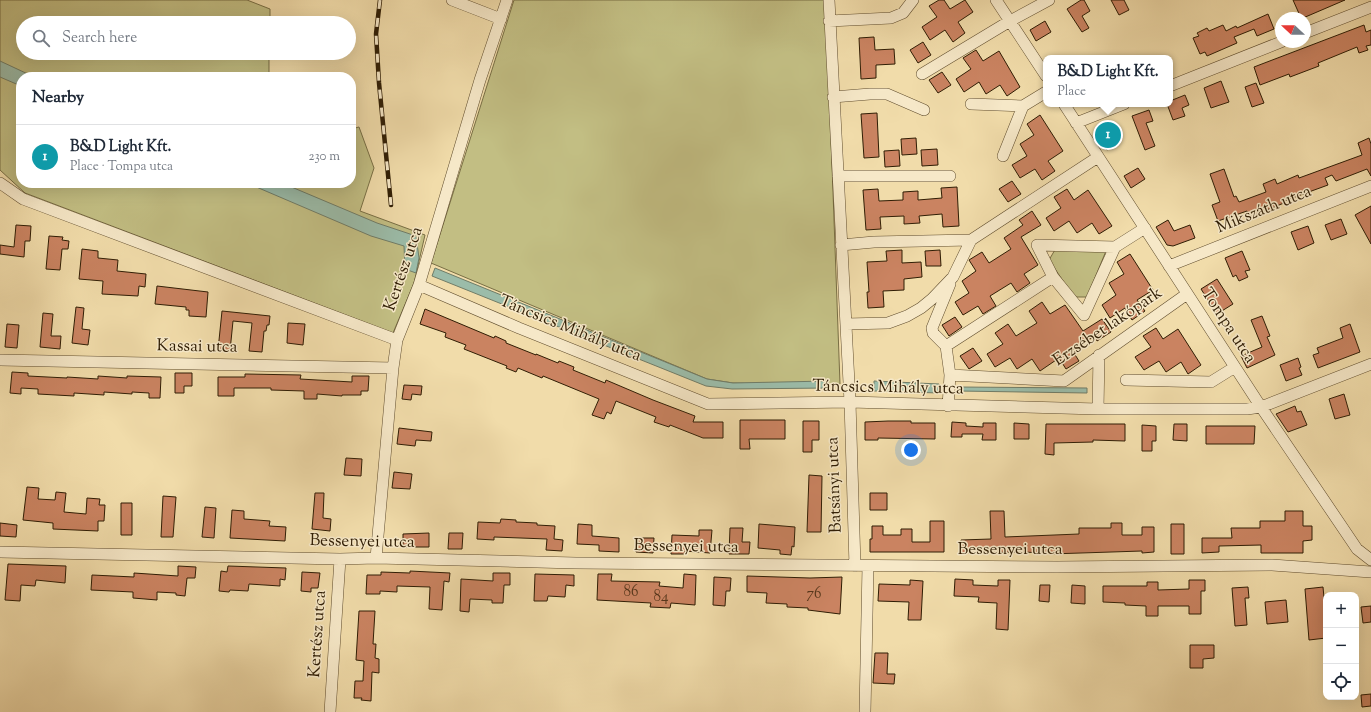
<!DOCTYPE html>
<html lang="en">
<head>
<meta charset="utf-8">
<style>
  :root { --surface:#fff; --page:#f2f2f3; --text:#1f2937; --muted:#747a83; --line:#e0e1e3; --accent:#0f766e }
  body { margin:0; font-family:"Sorts Mill Goudy",serif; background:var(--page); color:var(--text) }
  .controls { position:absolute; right:12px; bottom:12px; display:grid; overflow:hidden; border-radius:8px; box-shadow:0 4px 16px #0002 }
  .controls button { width:36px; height:36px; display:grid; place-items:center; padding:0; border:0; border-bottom:1px solid var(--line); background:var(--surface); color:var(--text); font:20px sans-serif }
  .compass { position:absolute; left:1275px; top:12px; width:36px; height:36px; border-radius:50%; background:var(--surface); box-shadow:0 4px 16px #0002; rotate:292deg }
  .you { position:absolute; left:911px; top:450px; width:14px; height:14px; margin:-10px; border:3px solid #fff; border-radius:50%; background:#1a73e8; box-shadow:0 0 0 6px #1a73e833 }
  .badge { display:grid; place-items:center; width:26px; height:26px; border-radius:50%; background:var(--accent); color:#fff; font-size:13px; font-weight:700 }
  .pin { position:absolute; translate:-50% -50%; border:2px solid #fff; box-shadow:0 1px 4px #0006 }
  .popup { position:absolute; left:1043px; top:55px; width:130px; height:52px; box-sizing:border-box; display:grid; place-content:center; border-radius:8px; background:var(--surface); filter:drop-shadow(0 1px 3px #0005); font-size:13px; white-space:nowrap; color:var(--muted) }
  .popup b { font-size:15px; color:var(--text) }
  .popup::after { content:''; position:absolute; left:50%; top:100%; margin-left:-8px; border:8px solid transparent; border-top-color:var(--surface) }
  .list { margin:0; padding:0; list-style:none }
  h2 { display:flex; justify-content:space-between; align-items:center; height:52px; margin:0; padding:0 16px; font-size:17px }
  h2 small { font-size:13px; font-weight:400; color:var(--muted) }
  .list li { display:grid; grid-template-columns:26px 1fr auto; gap:12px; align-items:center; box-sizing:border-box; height:64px; padding:0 16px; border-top:1px solid var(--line) }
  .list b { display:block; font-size:15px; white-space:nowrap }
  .list p { margin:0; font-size:13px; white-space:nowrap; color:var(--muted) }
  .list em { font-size:13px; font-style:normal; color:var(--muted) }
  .icon { flex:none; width:22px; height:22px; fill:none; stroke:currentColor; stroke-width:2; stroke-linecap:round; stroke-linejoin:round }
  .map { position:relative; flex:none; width:1371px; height:712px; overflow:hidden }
  .search { position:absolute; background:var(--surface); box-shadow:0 4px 16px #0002; left:16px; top:16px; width:340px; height:44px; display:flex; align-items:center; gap:10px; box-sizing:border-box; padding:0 14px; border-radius:22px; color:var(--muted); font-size:15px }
  .panel { position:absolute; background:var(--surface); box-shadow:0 4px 16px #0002; left:16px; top:72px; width:340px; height:116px; border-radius:16px }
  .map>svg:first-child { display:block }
</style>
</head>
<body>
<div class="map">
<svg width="1371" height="712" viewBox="0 0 1371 712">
  <rect width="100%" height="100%" fill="#f1dcaa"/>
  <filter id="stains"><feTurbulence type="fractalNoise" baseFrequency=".005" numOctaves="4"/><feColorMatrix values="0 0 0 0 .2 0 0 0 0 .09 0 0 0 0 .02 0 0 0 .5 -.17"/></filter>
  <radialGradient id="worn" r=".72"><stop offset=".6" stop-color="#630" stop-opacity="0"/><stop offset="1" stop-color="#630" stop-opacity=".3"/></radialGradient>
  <!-- green -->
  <path fill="#c2be83" stroke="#786e44" d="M0 0H247L270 9V23H23V53H269V77H21V183H351V129L359 127 374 168 360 211 425 235 414 283 393 333 25 193 0 170Z
    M514 0H826L840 384 733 383 707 379 431 263Z
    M1056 248 1106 251 1087 297H1074L1049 260Z"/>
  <!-- water -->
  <path fill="#9bbca9" stroke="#707c67" d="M0 61 30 75 35 77H21V86L0 77Z
    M247 183H282L377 223 416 236 419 258 416 273 405 269 404 246 371 236Z
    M435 268 707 379 733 383 828 381 829 388 732 389 706 386 432 276Z
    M874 381 939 384V393L874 391Z
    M958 387 1087 388V393L958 391Z"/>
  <!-- building -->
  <path fill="#ca8361" stroke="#2f1d04" d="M939 0H944L950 9 965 0 973 12 958 22 965 33 953 42 945 30 930 40 922 27 937 17 929 6Z
    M1081 0H1084L1090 11 1082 16 1089 28 1082 32 1067 9Z
    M1111 0H1124L1129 10 1119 15Z
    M1293 0H1345L1303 18H1301Z
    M1268 14 1274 29 1257 36 1254 29 1234 37 1237 43 1207 56 1205 52 1200 54 1193 38 1199 36 1197 33 1207 28 1209 31 1223 25 1226 31 1236 26 1237 28Z
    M1045 21 1051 32 1036 41 1030 30Z
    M1364 25 1366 32 1371 30V45L1366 46 1368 50 1359 53 1357 47 1318 63 1319 66 1290 77 1289 74 1260 85 1254 67Z
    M874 37 875 50 894 49 895 64 876 65V78L861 79 859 38Z
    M923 42 931 55 918 63 910 50Z
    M976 50 983 61 999 51 1020 87 1007 96 1000 85 986 94 979 82 964 92 956 79 971 69 963 58Z
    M942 72 951 85 938 93 929 80Z
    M1221 81 1229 102 1211 108 1204 88Z
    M1256 83 1264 103 1252 107 1245 87Z
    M1185 95 1189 105 1182 108 1185 116 1173 120 1167 104H1170V101Z
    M1149 110 1153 121 1146 123 1155 146 1145 150 1132 116Z
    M877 113 879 157 864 158 861 114Z
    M1040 115 1063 151 1048 161 1055 171 1042 180 1035 169 1020 178 1012 165 1027 156 1020 144 1034 135 1027 124Z
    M1110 121 1122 139 1107 150 1094 132Z
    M916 138 917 154 902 155 901 139Z
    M1369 138 1371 144V176L1367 169 1336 181 1332 175 1325 178 1328 185 1284 201V203L1249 217 1247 211 1218 221 1212 205 1220 202 1210 174 1224 169 1234 197 1236 196 1239 202 1266 192 1263 184 1275 179 1277 184 1298 175 1299 178 1362 155 1358 143Z
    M937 149 938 165 922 166 921 150Z
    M899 150 900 166 885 167 884 151Z
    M1138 168 1145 179 1131 188 1124 176Z
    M1012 181 1021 194 1008 202 999 189Z
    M957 187 959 226 943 227 942 214 919 216 920 223 904 224V216L880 217 881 229 866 230 863 190 878 189 879 201 903 200V192L918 191V200L942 198 941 188Z
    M1067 189 1074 200 1088 190 1112 226 1099 234 1092 223 1077 233 1069 221 1054 231 1046 218 1061 208 1054 197Z
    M1371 206V244L1355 215Z
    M1032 211 1041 225 1021 237 1038 265 1024 274 1030 283 1017 292 1011 283 990 296 996 306 983 314 978 306 963 315 955 302 969 293 962 281 976 271 969 260 982 252 989 263 1011 249 1004 238 1023 225 1019 220Z
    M1341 219 1347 234 1331 240 1325 225Z
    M1168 220 1174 231 1190 225 1195 238 1173 246 1167 245 1156 227Z
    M16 225 31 226 30 241H25L24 257 0 254V245L14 247Z
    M1308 226 1314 243 1298 250 1291 232Z
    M49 236 63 237 62 240 69 241 68 249H62L60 270 46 269Z
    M82 249 98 251V258L118 260 117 271 146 274 145 287 139 286 138 296 102 294 103 281 79 279Z
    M902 250V263L921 262 922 277 904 279V290L883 291 884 307 868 308 867 292H869L867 262 887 261 886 251Z
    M940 250 941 266H926L925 251Z
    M1242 251 1250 270 1245 271 1248 277 1239 281 1236 275 1233 277 1225 258Z
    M1130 254 1153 290 1137 300 1145 311 1132 320 1125 308 1110 318 1102 305 1116 295 1109 283 1124 274 1117 262Z
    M1217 279 1233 304 1217 314 1201 289Z
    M157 286 208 292 206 317 189 316V310H186V307L155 304Z
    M1042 302 1050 314 1065 305 1083 331 1102 319 1111 332 1097 341 1095 336 1072 350 1079 361 1066 369 1059 358 1040 371 1032 359 1017 369 1010 358 995 367 987 354 1003 344 995 333 1008 324 1016 336 1037 323 1029 311Z
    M76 307 84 308 82 329 90 330 88 345 72 343Z
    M425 309 494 338 495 336 506 341V343L536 355V354L558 363 559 361 574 367 573 370 605 383 606 380 653 400 695 416 693 422H723V438H703L670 425 669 427 654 422 656 417 616 401 611 414 607 412 604 419 592 415 599 399 543 376 542 378 518 368 516 372 506 368 507 366 464 349 466 345 445 337 446 333 420 324Z
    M222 311 270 316 269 325H267L266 331H264L262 352 249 351 252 323 233 321 230 351 218 350Z
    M43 313 53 314 51 336H61L60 349 40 347Z
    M1262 316 1270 336 1267 337 1275 355 1247 368 1241 356 1262 347 1251 320Z
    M955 317 962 327 949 336 942 325Z
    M288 323 305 324 303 345 287 343Z
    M7 324 19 325 17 348 5 347Z
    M1350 324 1360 352 1318 368 1313 355 1319 353 1317 348 1343 338 1340 328Z
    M1156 328 1163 339 1178 329 1201 365 1188 374 1181 362 1166 372 1159 361 1144 370 1135 357 1151 347 1143 336Z
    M973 348 982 361 969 369 960 356Z
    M1298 358 1301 367 1299 368 1302 375 1286 381 1280 365Z
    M12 372 28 373V376L67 378V377L98 379V376L127 378V376L161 377 160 398H149V393L132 392V394L104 392V395L74 393V396L38 394V389L21 388V394L10 393Z
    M175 373H192V386H184V393H175Z
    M245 374 301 375 300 379 352 382V376H369L368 391H361V395H342V396L317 394V399H304V391L271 390V388H234V396H218V377H245Z
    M404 385 422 386 421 395 412 394 411 400 402 399Z
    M1344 394 1350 415 1335 419 1329 399Z
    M1295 406 1297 412 1301 411 1307 425 1288 432 1276 414Z
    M740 420H785V439H749L750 449H740Z
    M803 421H819V440H812V452H803Z
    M888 421H911V423H935V439L878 438V440H865V422Z
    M952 422 966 423V426L983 427V423H996V440H982L983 434H962V437H951Z
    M1014 423 1029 424V439H1014Z
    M1046 424H1125V441L1093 440V442L1054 443V455L1045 454Z
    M1174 424H1187V441L1173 440Z
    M1142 425 1156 426V441H1152V451H1142Z
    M1206 426H1255L1254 444H1206Z
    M399 428 432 432 431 441 416 440 415 446 397 444Z
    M346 458 362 459 361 476 344 475Z
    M394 472 412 474 410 489 392 488Z
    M809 475 822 476 821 532H807Z
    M27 487 39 488 38 499 55 500 56 492 66 493 64 512 86 514 87 498 100 499 99 505H105L104 521H98V531L53 529V523L23 520Z
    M315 493H324L323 518 331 519 330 531 312 529Z
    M870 493H887V510H870Z
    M163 496 176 497 173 537H161Z
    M121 503H132V535H121Z
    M205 507 216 508 214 538 202 537Z
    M232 510 244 511V519L270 521 269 526 286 527 285 541 230 538Z
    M990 511H1004L1005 537 1079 534V528H1111V523H1122V535H1142V527H1154V552L1142 553V551L1050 554V553L1020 552 961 553V540L991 539Z
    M1285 511H1303V526H1312V540L1303 541V553H1261V545L1219 546V552L1202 553V538H1232L1231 528H1260V521H1285Z
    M501 519 516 520V522L537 523V525L555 526 554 539 563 540 562 551 546 550 547 539 494 537V540L477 539 478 522 500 523Z
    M930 521H944V552H870V539H872V526H883V535H901V529H912V542H930Z
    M0 523 17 525 16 537 0 536Z
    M578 524 592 525V536L619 538V552L599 551V545L577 544Z
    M759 524 795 527 794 547 792 546 791 555 780 554V550L758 548Z
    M1171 524H1184V554H1171Z
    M730 528H743L742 542H750L749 554H729Z
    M699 530H712L710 553 685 551V554H671L672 535 699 536Z
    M429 533V547H403V534Z
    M449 533H463L462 549H448Z
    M636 538H654L653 553 636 552Z
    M8 564 66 566 65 583 36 580 35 586 21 585 20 601 5 600Z
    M178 566 196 567 195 578H187L185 596 176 595V593L157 592V600L133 598V592L91 590 92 575 134 577V573L178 576Z
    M228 566 286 568 285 580 280 579V586L249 584 248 591 230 590 229 592 219 591 221 571 227 572Z
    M410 571 450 573 449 582 444 581 442 610 429 609 430 587 397 586V592L380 591V594H366L367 575H381V572L410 573Z
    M302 572 320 573 318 588H311V592L301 591Z
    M493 573H510V585H504L503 603H492V600L470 599 469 612 460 611 461 579 493 581Z
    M535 574 574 575V586L566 585 565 597 548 596 547 601H534Z
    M598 574H612L611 581 660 582 659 586 683 588 684 574 696 575 695 605 671 603 670 608 650 607 651 603 597 600Z
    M747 576 810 578 842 577 840 614 808 610V608L787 607V604L766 603 767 593 747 592Z
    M714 577 731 578 730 591H726L725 606 713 605Z
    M955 579 973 580V585L998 586V580H1010L1008 630 996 629 997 603 978 602 979 597 954 596Z
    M910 580 923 581 921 620H908L909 602 878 601 879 584 910 585Z
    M1189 580H1205V591H1201V614H1189V606H1158V616H1146V606L1125 605V603L1103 602V586H1147V582H1158V590L1189 589Z
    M1040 585H1050L1049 602 1039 601Z
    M1072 585 1085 586V604L1071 603Z
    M1248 587 1249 598H1245L1247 625 1235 626 1232 588Z
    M1323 587 1326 619V638L1309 640 1305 589Z
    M1286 600 1288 622 1267 624 1265 602Z
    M1371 606V622L1363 623 1361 607Z
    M359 611H375L373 644H376L375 658 379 659V673L372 672 371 701 361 700 362 698H354L355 681H363L364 661 356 660Z
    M1190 645H1214V658L1203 659V668H1190Z
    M875 653H888L887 674H895L894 684 873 683Z
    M1371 694V706L1362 707 1361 695Z"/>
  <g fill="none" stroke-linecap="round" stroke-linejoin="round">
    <!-- minor casing -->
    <g stroke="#604d2e" stroke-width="12">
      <path id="minor" d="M452 0 501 19
        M829 0 850 402 855 566
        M996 0 1046 76
        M829 21 891 18 903 13 913 0
        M1305 33 1371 7
        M922 74 1010 21 1049 0
        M1170 86 1281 42
        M833 97 870 94H887L924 110
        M971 104 1023 106
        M1064 104 1261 407 1357 549 1371 560
        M1076 123 1124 104
        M1003 156 1023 106 1046 92
        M838 176H950
        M0 183 23 199 397 340
        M841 245 874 242 971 240
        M1115 247 1037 245 1053 277 1084 315 1115 247 1145 228
        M1169 266 1371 186
        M419 285 519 328 708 404 850 402 1098 409H1247L1261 407 1371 364
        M846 324 888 323 907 316 921 308 932 299 953 277 971 240 1098 157
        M946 346 1053 277
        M0 360 393 368
        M950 375 1064 381 1187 294
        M1126 380 1211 382 1235 367
        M948 406 950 375 946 346 933 333 932 328 950 284
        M1098 409 1099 355
        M0 552 340 559 376 558 576 563 1057 567 1272 565 1371 572
        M376 558 393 368 397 340 419 285 480 80 507 0
        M330 712 340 559
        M865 712 868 566"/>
    </g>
    <!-- minor -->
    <use href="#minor" stroke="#f6e8c8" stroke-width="11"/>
    <!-- rail casing -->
    <g stroke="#2f1d04" stroke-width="4.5">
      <path id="rail" d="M380 0 376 34 379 83 391 205"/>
    </g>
    <!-- rail -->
    <use href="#rail" stroke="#f6e8c8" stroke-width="3" stroke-dasharray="9" stroke-linecap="butt"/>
  </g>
  <g text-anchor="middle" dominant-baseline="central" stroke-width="3" stroke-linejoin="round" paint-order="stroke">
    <!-- number labels -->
    <g font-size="15" fill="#56361b">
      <text x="631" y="592">86</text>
      <text x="814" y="594">76</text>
      <text x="661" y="597">84</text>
    </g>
    <!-- street labels -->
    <g font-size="17" fill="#2f1d04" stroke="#f6e8c8">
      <text transform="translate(1264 210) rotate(-22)">Mikszáth utca</text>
      <text transform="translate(404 269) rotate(-71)">Kertész utca</text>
      <text transform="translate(1228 326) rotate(57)">Tompa utca</text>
      <text transform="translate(1108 327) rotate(-34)">Erzsébet lakópark</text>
      <text transform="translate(570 329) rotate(22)">Táncsics Mihály utca</text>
      <text transform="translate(197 347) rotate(1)">Kassai utca</text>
      <text transform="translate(888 388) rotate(1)">Táncsics Mihály utca</text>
      <text transform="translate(835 485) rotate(-92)">Batsányi utca</text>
      <text transform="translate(362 542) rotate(1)">Bessenyei utca</text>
      <text transform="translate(686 547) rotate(1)">Bessenyei utca</text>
      <text x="1010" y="550">Bessenyei utca</text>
      <text transform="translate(318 634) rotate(-86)">Kertész utca</text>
    </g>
  </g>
  <rect width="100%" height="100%" filter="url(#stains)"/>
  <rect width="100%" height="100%" fill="url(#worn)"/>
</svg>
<div class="controls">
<button>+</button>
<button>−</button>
<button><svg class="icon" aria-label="locate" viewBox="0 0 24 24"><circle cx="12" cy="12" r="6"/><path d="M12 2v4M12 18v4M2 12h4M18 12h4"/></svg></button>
</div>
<svg class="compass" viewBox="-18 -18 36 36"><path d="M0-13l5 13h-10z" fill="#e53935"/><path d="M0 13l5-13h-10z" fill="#747a83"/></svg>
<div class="you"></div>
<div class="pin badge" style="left:1108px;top:135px;background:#0f9aa8">1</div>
<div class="popup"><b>B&amp;D Light Kft.</b>Place</div>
<div class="search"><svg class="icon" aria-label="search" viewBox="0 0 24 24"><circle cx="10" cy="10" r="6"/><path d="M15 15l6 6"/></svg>Search here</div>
<section class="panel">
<h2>Nearby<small></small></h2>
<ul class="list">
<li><span class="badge" style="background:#0f9aa8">1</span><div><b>B&amp;D Light Kft.</b><p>Place · Tompa utca</p></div><em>230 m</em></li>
</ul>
</section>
</div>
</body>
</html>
